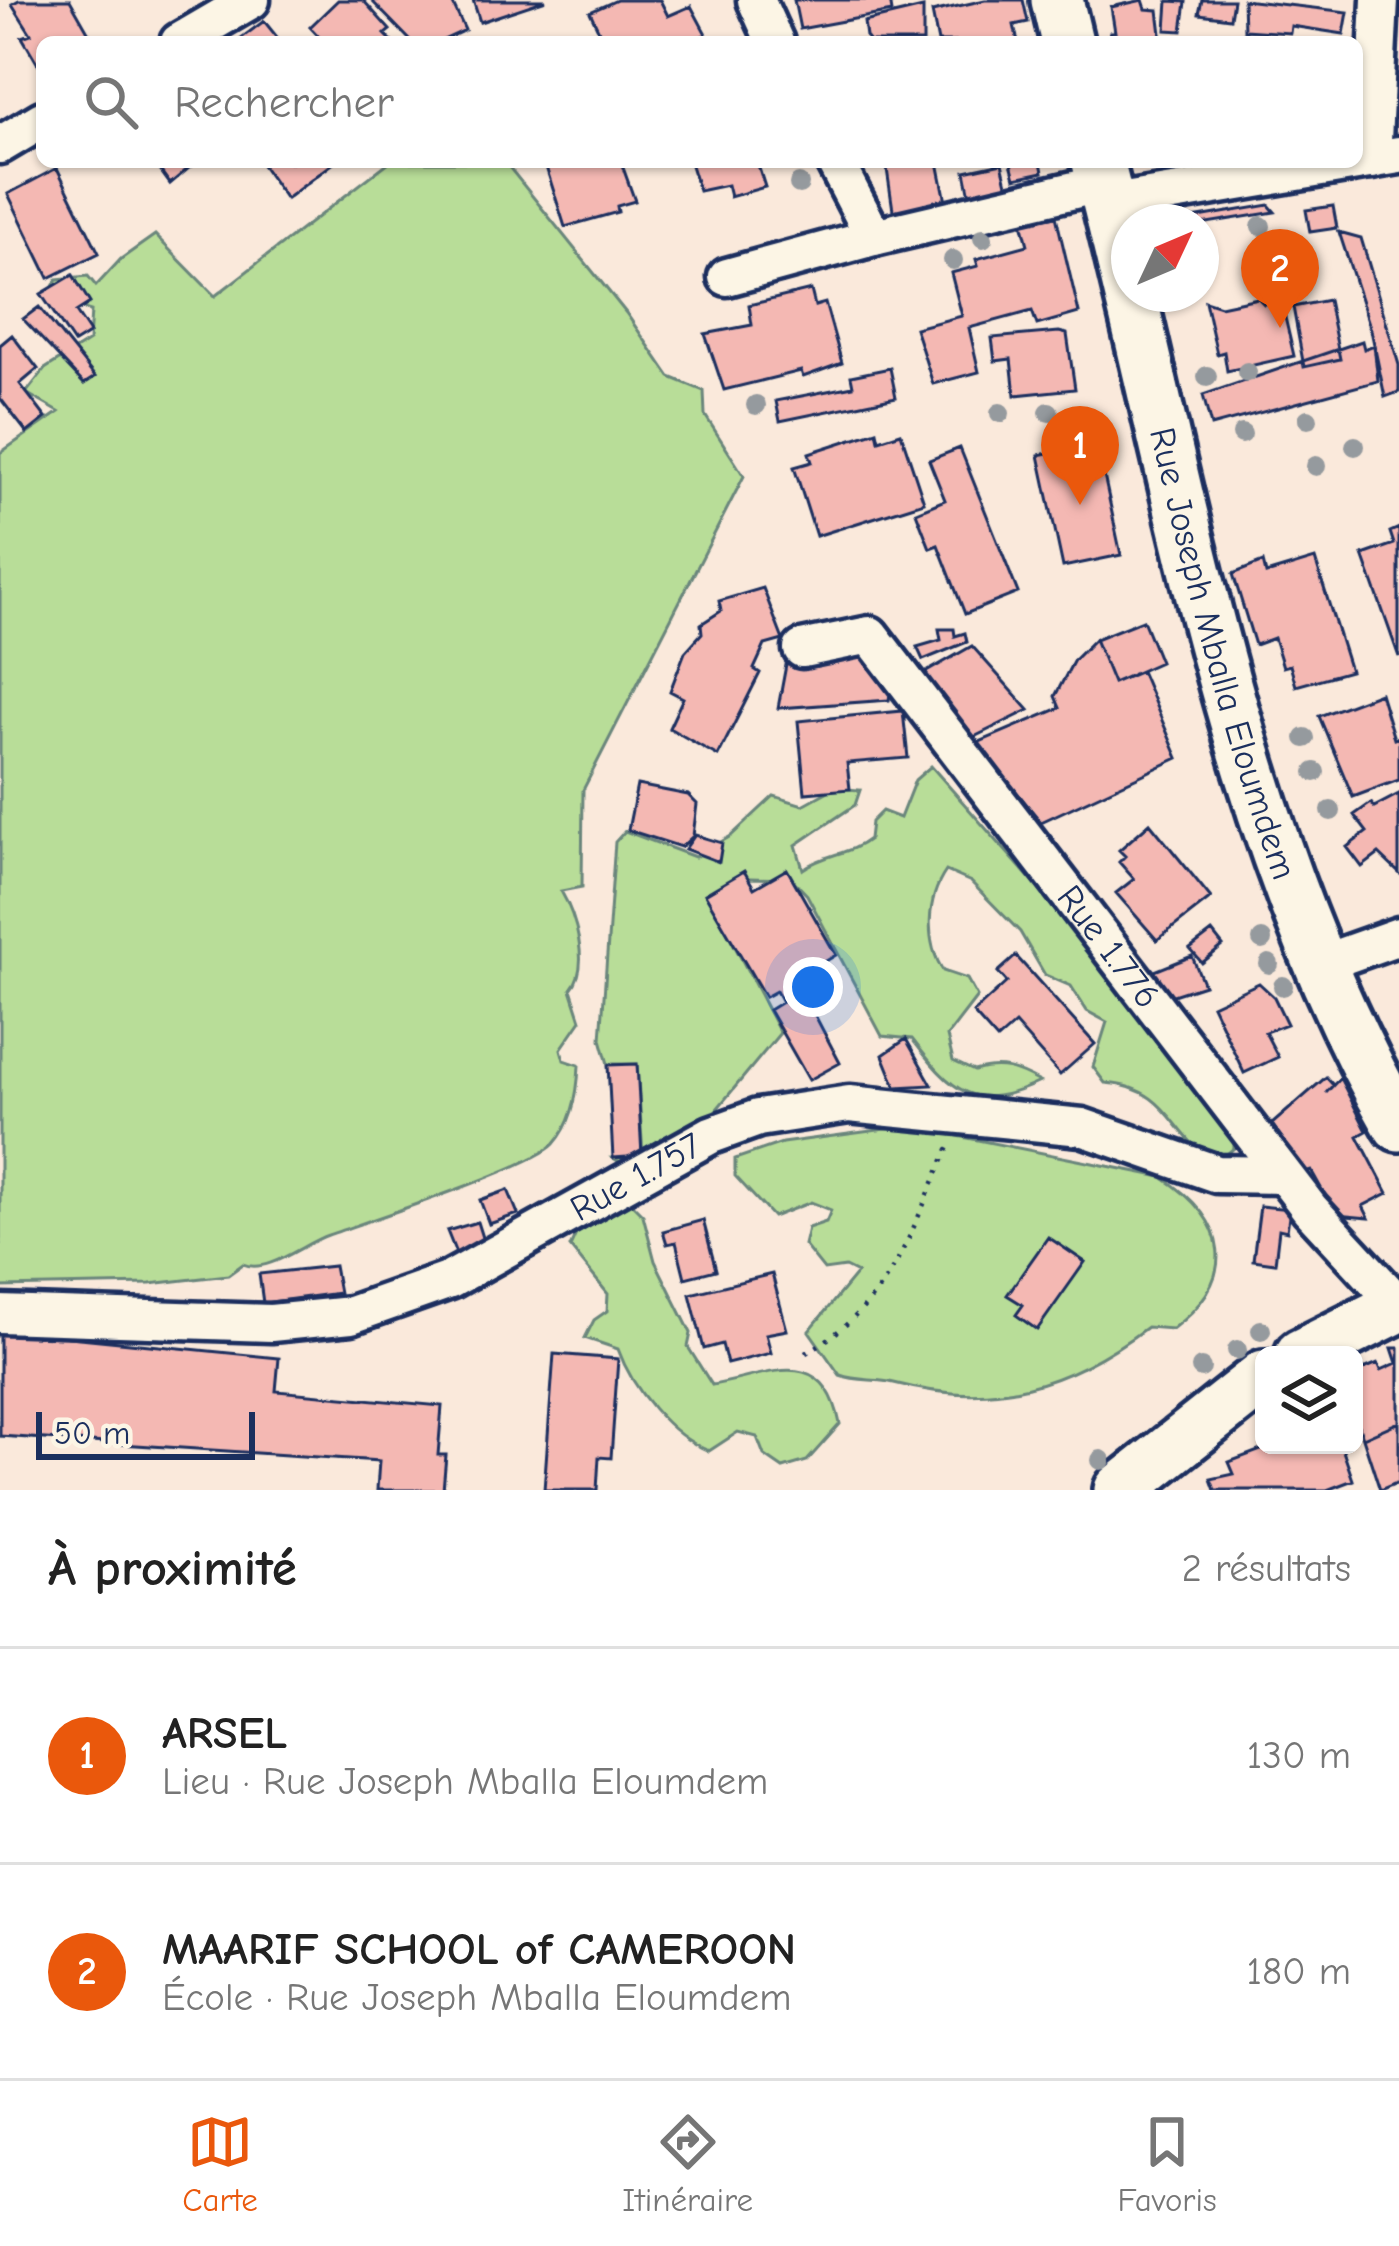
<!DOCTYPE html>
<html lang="fr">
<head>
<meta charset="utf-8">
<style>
  :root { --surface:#fff; --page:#f2f2f2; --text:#222; --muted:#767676; --line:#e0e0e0; --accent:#ea580c }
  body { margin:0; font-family:"Comic Neue",sans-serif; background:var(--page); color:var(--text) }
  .controls { position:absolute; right:36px; bottom:36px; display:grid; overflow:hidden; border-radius:18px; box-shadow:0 3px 9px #0004 }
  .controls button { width:108px; height:108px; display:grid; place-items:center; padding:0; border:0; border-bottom:3px solid var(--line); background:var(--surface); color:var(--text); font:60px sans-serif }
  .compass { position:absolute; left:1111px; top:204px; width:108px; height:108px; border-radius:50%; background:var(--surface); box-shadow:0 3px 9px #0004; rotate:46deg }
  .scale { position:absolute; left:36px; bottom:30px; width:219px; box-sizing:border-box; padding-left:12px; border:6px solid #1b2f5e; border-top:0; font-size:33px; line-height:42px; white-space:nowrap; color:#1b2f5e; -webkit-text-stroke:9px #fcf5e5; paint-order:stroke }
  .you { position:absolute; left:813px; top:987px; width:42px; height:42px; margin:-30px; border:9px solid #fff; border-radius:50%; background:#1a73e8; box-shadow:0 0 0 18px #1a73e833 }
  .badge { display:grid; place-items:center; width:78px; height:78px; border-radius:50%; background:var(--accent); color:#fff; font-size:39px; font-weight:700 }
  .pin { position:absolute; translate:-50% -99px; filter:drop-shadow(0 3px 6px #0008) }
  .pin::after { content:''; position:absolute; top:63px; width:42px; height:36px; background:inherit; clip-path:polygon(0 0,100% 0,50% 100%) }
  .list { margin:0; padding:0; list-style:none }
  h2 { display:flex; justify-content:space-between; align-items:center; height:156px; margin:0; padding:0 48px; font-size:51px }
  h2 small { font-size:39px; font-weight:400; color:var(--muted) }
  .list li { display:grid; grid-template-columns:78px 1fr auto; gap:36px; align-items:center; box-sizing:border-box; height:216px; padding:0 48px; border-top:3px solid var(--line) }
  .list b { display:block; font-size:45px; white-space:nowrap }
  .list p { margin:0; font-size:39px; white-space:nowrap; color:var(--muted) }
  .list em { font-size:39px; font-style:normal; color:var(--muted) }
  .icon { flex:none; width:66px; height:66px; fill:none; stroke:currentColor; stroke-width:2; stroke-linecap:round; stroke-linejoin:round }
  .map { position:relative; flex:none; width:1399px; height:1490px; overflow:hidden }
  .search { position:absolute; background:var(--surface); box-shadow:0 3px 9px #0004; left:36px; right:36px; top:36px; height:132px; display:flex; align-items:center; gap:30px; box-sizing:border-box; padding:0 42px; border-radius:18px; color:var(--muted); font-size:45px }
  .sheet { height:588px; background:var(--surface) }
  nav { display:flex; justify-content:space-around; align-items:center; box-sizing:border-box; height:168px; border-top:3px solid var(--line); background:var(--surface); font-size:33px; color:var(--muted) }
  nav a { display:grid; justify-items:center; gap:6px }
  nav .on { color:var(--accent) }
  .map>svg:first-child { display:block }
</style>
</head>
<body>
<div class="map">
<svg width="1399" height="1490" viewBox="0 0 1399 1490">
  <rect width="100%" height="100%" fill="#fae9db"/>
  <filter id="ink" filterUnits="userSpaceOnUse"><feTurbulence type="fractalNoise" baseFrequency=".00833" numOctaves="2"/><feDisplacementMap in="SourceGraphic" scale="24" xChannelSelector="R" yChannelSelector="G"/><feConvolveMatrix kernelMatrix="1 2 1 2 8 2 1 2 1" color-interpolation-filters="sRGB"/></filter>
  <g filter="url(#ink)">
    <!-- green -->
    <path fill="#b8dd98" stroke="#6a867b" stroke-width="3" d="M389 162H505L626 313 670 377 704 391 705 415 744 476 583 790 582 887 561 891C575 915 591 966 571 989L581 1020 561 1049 564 1060 579 1065C578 1092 572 1124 554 1144 533 1167 367 1221 328 1235 304 1243 267 1275 243 1264L228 1275 150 1284 0 1287V453L59 412 26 393 45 369 89 341 91 311 47 298 57 279 88 276 96 286 121 259 155 235 215 296Z
      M931 766 1061 914 1234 1132V1148L1221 1159C1172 1149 1178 1088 1105 1083L1093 1067 1107 1022 1087 1011 1071 986 1045 975 1020 932 971 882 946 871C926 900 925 942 943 971L967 979 977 997 947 1036 953 1061 974 1071C1001 1063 1016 1069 1040 1082 973 1114 952 1091 912 1039L882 1036 807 895 792 879 750 878 722 885 718 914 780 1033 702 1127 628 1167 613 1158 643 1156 637 1064H608L601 1039 615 842 625 831 695 857 731 836 774 796 803 805 834 788 860 790 855 805 796 845 803 869C826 853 849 855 869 839L871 822 882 811 900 818 915 780Z
      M908 1126 1162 1177C1229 1221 1240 1278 1172 1329L1147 1327C1067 1387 993 1409 894 1383 876 1378 858 1382 840 1375L809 1331 857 1273 845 1267 824 1270 804 1245 808 1228 826 1222 831 1210 811 1202 773 1217 735 1176V1159L782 1143Z
      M630 1202 643 1215 655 1261 691 1333 688 1347 712 1385C768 1376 824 1342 840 1424L807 1461 783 1468 764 1455 757 1437 738 1432 709 1451C669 1435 632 1388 618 1349L585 1338 594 1320 607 1311 608 1294 570 1247 576 1234Z"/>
    <!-- building -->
    <path fill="#f4b8b3" stroke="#1b2f5e" stroke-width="3" d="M19 0H70L94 42H42V71L22 37 31 34 12 4Z
      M338 0H363L390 30 385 34 393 42H324L310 27Z
      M371 0H451L465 30 439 42H412Z
      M473 0H546L480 22Z
      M617 0H660L668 16 691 6 706 34 690 42H604L590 12Z
      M794 0H890L892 12 800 29Z
      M985 0H1023L1028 22 1014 25 1018 42H938L932 12Z
      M1143 0 1146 9 1158 10 1162 42H1111L1110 32H1115L1111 7Z
      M1202 0H1233L1230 18 1199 14Z
      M1243 0 1348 12 1344 34 1291 26 1290 33 1244 30Z
      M1168 1 1186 2 1182 31 1166 30Z
      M923 8V42H870L866 37 864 22Z
      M264 21 281 42H236Z
      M154 162H196L170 184Z
      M260 162H335L286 199Z
      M563 162H621L635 201 617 206 618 212 565 227 546 167Z
      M690 162H757L765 187 730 197 727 185 699 191Z
      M886 162H938L948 211 894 217Z
      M1041 162 1043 172 1015 178 1011 163Z
      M1002 163 1008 188 970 196 965 171Z
      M57 168 99 253 49 278 8 194Z
      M1269 205 1275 212 1201 224 1193 218Z
      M1333 206 1337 228 1310 232 1306 210Z
      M1056 216 1079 313 1037 325 1032 311 969 328 979 372 933 384 915 328 962 316 951 273 978 266 976 259 1028 245 1022 222Z
      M1339 232 1361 238 1399 365V392L1385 397 1371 330Z
      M73 275 90 303 76 312 90 333 74 343 41 294Z
      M811 290 815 306 825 303 842 363 803 377 801 371 724 390 705 334 752 325 749 305Z
      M1258 298 1264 304 1281 300 1294 356 1227 371 1224 352 1217 354 1205 301 1220 306Z
      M1328 300 1340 359 1304 367 1293 307Z
      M39 307 95 377 84 384 23 319Z
      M1059 332 1067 334 1075 389 1015 395 1011 359 995 361 992 338Z
      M12 335 38 369 20 384 46 418 27 433 0 398V345Z
      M1362 341 1364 349 1374 345 1378 381 1211 426 1203 395Z
      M890 368 896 397 780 421 776 401 853 386 851 376Z
      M877 431 879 440 901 433 924 502 816 536 794 467 812 462 809 453Z
      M1097 443 1121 555 1063 567 1039 455Z
      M960 448 1018 593 965 614 938 545 930 548 916 512 945 500 929 460Z
      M1399 528V657L1363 555 1394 544 1390 532Z
      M1315 559 1350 671 1296 686 1290 665 1283 667 1274 638 1255 645 1233 574 1263 562 1266 574Z
      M763 588 783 640 765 645 754 669 760 673 718 756 669 728 683 698 670 691 685 652 702 633 701 624 721 611 719 601Z
      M1143 620 1160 662 1113 683 1095 639Z
      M939 629H954L955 636 965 633 967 642 923 660 917 647 941 640Z
      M1095 639 1113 683 1141 671 1178 758 1041 822 977 743 1060 708 1055 696 1074 660Z
      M972 646 1029 710 972 738 916 678Z
      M872 657 892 680 889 700 778 708 786 665Z
      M1380 693 1394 739 1399 737V780L1353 797 1319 716Z
      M903 711 908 758 847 763 850 789 805 793 798 721Z
      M637 785 688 795 697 804 693 836 681 847 628 830Z
      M1399 794V873L1379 854 1362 867 1347 847 1367 832 1354 815 1371 803 1374 807Z
      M1150 823 1211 898 1157 940 1116 893 1134 879 1119 862 1125 856 1119 850Z
      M695 835 722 843 719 862 685 849Z
      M787 869 836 955 796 979 840 1063 809 1080 769 1010 782 1002 776 991 765 997 705 894 744 871 754 888Z
      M1212 932 1223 946 1202 963 1190 949Z
      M1016 956 1095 1044 1060 1075 1015 1024 997 1040 973 1013 1007 982 998 972Z
      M1192 956 1204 985 1167 997 1147 974Z
      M1259 983 1274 997 1287 1024 1265 1032 1278 1057 1244 1073 1212 1005Z
      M906 1039 932 1085 896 1087 883 1055Z
      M637 1064 642 1156 613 1158 608 1065Z
      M1326 1077 1333 1085 1326 1093 1340 1078 1367 1131 1358 1136 1388 1193 1363 1206 1369 1218 1336 1215 1311 1170 1305 1172 1272 1124Z
      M508 1190 518 1214 489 1224 480 1200Z
      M1260 1206 1290 1209 1287 1231 1279 1229 1275 1263 1253 1260Z
      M703 1220 716 1270 685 1278 676 1242 667 1244 663 1231Z
      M477 1222 485 1247 457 1256 447 1231Z
      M1048 1237 1085 1262 1037 1330 1016 1315 1023 1305 1007 1295Z
      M334 1266 339 1293 263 1303 259 1274Z
      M772 1274 787 1330 766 1334 771 1353 727 1364 722 1344 704 1349 690 1294Z
      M0 1330 279 1358 276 1391 442 1406 438 1455H446L443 1490H377L379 1461 0 1436Z
      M1392 1348H1399V1422L1363 1438 1354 1412V1359L1358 1357 1364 1369 1378 1363 1381 1370 1397 1363Z
      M554 1354 618 1359 611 1458 599 1457 597 1490H544Z
      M1399 1422V1482L1380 1490 1363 1438Z
      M1274 1445H1341L1353 1480 1327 1490H1215L1211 1479 1234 1474 1229 1462Z"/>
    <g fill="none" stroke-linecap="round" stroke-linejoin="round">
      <!-- street casing -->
      <g stroke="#1b2f5e" stroke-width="45">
        <g id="street">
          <path d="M756 0 775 42"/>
          <path d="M179 42 251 0"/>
          <path d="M0 145 42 120"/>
          <path d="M1372 160 1380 0"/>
          <path d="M835 162 874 237 1104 183"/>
          <path d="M1107 204 1399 155"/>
          <path d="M727 277 874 237"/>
          <path id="s1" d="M802 649 870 635 1310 1209 1399 1305"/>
          <path d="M1323 963 1399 936"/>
          <path id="s2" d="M0 1314 271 1323 351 1315 450 1280 711 1135 758 1118 849 1104 1082 1127 1217 1174 1283 1175"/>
        </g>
      </g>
      <!-- secondary casing -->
      <g stroke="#1b2f5e" stroke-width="60">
        <g id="secondary">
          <path d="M1057 0 1067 42"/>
          <path id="s3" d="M1098 162C1181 482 1232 834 1399 1125"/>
          <path d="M1301 1355 1399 1306"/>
          <path d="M1120 1490 1264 1376"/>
        </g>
      </g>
      <!-- path -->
      <path stroke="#1b2f5e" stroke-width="4.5" stroke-dasharray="3 9" stroke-linecap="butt" d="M806 1353C894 1302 908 1235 949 1147"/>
      <!-- street -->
      <use href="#street" stroke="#fcf5e5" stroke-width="36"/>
      <!-- secondary -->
      <use href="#secondary" stroke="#fcf5e5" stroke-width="51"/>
    </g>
    <!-- trees -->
    <g fill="#959a9e">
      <circle cx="799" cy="184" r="10"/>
      <circle cx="1261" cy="226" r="10"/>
      <circle cx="983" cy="238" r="10"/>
      <circle cx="953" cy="260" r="10"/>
      <circle cx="1247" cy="372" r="10"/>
      <circle cx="1207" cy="376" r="10"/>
      <circle cx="756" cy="405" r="10"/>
      <circle cx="1049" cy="412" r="10"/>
      <circle cx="1000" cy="413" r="10"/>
      <circle cx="1308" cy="419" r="10"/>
      <circle cx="1242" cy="434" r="10"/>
      <circle cx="1355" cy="446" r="10"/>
      <circle cx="1316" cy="466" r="10"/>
      <circle cx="1305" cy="738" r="10"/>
      <circle cx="1315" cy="772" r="10"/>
      <circle cx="1331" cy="811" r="10"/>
      <circle cx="1262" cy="940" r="10"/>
      <circle cx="1269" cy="964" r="10"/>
      <circle cx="1283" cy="986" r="10"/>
      <circle cx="1261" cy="1330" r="10"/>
      <circle cx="1237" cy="1350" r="10"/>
      <circle cx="1201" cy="1368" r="10"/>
      <circle cx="1101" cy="1460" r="10"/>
    </g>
  </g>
  <g text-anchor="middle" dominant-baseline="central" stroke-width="9" stroke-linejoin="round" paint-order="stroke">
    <!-- street labels -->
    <g font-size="36" fill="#1b2f5e" stroke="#fcf5e5">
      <text stroke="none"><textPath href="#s3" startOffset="507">Rue Joseph Mballa Eloumdem</textPath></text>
      <text stroke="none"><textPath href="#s1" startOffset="462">Rue 1.776</textPath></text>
      <text stroke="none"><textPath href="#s2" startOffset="669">Rue 1.757</textPath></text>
    </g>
  </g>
</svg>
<div class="controls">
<button><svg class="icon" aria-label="layers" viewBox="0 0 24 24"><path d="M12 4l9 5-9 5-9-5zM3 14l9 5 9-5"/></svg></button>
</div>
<svg class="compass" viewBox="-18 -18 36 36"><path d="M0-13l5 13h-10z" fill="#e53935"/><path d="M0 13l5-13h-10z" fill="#767676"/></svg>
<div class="scale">50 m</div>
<div class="you"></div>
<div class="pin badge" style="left:1080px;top:505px">1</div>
<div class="pin badge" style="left:1280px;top:328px">2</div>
<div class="search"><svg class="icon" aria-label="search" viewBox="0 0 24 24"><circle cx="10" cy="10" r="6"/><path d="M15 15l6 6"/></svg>Rechercher</div>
</div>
<section class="sheet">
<h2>À proximité<small>2 résultats</small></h2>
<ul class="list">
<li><span class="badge">1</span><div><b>ARSEL</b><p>Lieu · Rue Joseph Mballa Eloumdem</p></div><em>130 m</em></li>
<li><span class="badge">2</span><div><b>MAARIF SCHOOL of CAMEROON</b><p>École · Rue Joseph Mballa Eloumdem</p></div><em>180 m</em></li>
</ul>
</section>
<nav>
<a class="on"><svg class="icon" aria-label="map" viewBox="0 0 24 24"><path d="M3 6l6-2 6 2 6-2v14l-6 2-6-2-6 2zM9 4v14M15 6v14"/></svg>Carte</a>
<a><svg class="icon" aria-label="directions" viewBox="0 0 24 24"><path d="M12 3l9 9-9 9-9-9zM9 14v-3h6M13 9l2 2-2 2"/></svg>Itinéraire</a>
<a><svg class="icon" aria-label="saved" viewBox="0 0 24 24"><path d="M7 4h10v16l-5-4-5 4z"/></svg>Favoris</a>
</nav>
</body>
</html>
